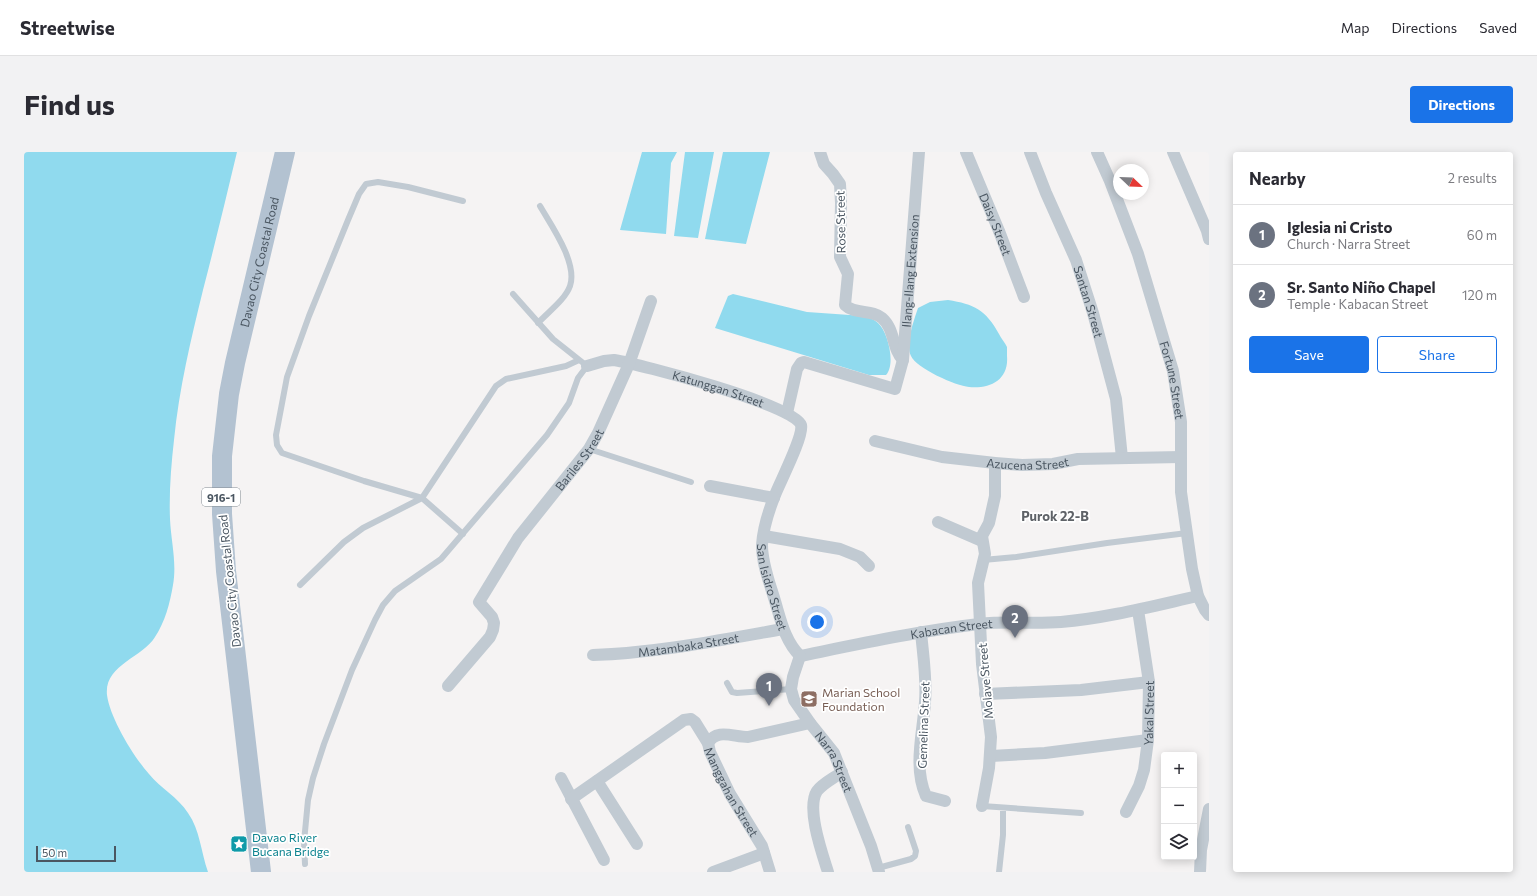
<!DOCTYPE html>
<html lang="en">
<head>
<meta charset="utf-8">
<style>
  :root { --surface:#fff; --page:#f2f2f3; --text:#2b2b33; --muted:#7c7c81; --line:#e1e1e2; --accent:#1a73e8 }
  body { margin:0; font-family:Commissioner,sans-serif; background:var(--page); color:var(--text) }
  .controls { position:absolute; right:12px; bottom:12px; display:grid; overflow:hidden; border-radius:4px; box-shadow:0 2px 10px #0003 }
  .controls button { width:36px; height:36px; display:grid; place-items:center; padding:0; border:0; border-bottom:1px solid var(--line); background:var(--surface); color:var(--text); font:20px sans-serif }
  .compass { position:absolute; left:1089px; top:12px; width:36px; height:36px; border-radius:50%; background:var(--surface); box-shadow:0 2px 10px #0003; rotate:113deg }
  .scale { position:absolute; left:12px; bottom:10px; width:80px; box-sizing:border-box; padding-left:4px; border:2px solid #4a5661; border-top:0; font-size:11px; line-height:14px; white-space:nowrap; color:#4a5661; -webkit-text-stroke:3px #fff; paint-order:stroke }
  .you { position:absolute; left:793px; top:470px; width:14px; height:14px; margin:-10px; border:3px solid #fff; border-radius:50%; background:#1a73e8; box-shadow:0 0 0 6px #1a73e833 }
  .badge { display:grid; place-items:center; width:26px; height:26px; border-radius:50%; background:var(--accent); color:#fff; font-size:13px; font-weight:700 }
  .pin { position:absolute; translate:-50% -33px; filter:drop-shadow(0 1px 2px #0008) }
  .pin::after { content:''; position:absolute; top:21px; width:14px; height:12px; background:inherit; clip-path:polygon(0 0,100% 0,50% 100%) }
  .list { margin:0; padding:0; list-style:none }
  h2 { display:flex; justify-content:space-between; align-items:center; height:52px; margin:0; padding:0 16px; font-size:17px }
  h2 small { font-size:13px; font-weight:400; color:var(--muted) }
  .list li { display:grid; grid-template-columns:26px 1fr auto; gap:12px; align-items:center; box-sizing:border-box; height:60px; padding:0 16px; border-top:1px solid var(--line) }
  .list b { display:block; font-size:15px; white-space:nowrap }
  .list p { margin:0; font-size:13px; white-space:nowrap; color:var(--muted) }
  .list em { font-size:13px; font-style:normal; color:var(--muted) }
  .actions { display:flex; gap:8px; padding:12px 16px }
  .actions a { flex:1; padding:9px 0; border:1px solid var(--accent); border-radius:4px; text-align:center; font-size:14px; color:var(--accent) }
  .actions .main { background:var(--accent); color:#fff }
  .icon { flex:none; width:22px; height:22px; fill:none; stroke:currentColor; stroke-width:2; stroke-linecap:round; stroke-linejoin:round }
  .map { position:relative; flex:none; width:1185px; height:720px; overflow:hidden; border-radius:4px }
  header { display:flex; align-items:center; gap:24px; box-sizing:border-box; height:56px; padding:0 20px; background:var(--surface); border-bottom:1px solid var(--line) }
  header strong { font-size:19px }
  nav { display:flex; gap:22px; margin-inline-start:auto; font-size:14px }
  .intro { display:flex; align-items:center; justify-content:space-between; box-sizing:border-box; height:96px; padding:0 24px }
  h1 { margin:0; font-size:28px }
  .button { padding:10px 18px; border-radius:4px; background:var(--accent); color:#fff; font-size:14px; font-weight:700 }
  main { display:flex; gap:24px; padding:0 24px }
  aside { flex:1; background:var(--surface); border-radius:4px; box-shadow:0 2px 10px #0003 }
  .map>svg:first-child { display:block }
</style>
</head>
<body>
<header>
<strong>Streetwise</strong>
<nav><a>Map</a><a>Directions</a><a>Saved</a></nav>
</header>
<div class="intro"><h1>Find us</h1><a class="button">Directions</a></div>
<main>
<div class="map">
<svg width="1185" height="720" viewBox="0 0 1185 720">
  <rect width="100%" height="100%" fill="#f5f3f3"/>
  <!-- water -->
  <path fill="#90daee" d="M0 0H213C202 46 191 92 179 138 167 187 155 237 150 288 147 314 145 341 146 367 147 389 153 411 149 433 146 451 141 470 131 485 118 506 80 513 83 543 86 566 109 604 125 622 136 636 154 645 164 661 176 678 177 700 184 720H0Z
    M618 0H653L647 11 642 82 596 78Z
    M661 0H690L674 86 650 84Z
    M699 0H746L722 92 681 87Z
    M709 142 783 160 840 164C845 166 850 167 854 171 864 180 872 212 862 223H845L691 176 704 144Z
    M924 148C950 152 962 158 975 182 977 186 981 191 983 195 983 198 983 201 983 204 985 228 966 237 945 235 932 234 892 216 887 204 881 192 890 168 894 156L906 150Z"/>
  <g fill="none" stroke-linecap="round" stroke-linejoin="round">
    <!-- service -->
    <path stroke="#c1cad2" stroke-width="6" d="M439 49 384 35 354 30 342 32 335 42 324 68 285 164 263 225 252 283 253 293 258 301 340 329 398 346 439 382
      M514 171C524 160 541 148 546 134 554 111 527 73 516 54
      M565 297 667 330
      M959 408 992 405 1083 391 1163 381
      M276 433 320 390 339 376 398 346 472 234 482 227 542 214 555 208
      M703 531 708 540 713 541 767 537
      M958 654 1057 661
      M281 712 280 690 284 648 289 626 300 592 328 518 351 468 359 453 371 439 417 407 523 283 545 251 554 226 563 214 529 187 489 142
      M854 716 887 707 891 704 892 699 884 675
      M975 720 979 683V656"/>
    <!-- minor -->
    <g stroke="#c1cad2" stroke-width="12">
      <path d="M796 0 800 12 809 22 816 32 817 51 816 105 824 122 821 153C831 163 848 157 858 166 871 177 868 197 879 208"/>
      <path id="s1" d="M942 0 975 79 1000 145"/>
      <path id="s2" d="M1006 0 1022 41 1052 108 1069 161 1092 247 1098 306"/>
      <path id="s3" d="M1073 0 1086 29 1114 102 1149 219 1157 270V340L1168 417 1174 444 1181 458 1185 463"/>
      <path d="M1149 0 1183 79 1185 87"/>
      <path id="s4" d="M563 214 580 209 590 208C615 212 772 253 777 273 780 284 756 330 751 343 745 358 739 377 738 393 738 412 746 432 751 449 757 469 761 489 776 504"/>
      <path id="s5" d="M763 261 773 217 777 211 780 210 871 237 879 208 895 0"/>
      <path id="s6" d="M851 289 918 305 971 311 998 313 1029 312 1054 307 1157 305"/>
      <path d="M686 334 750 346"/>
      <path d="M914 370 958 389"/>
      <path d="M740 384 816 397 836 405 845 414"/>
      <path d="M897 480C899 503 903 527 901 550 899 581 889 615 902 644L921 649"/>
      <path id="s7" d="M569 503C633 501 696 488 759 477"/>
      <path id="s8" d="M776 504C835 492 895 479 955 472 982 469 1010 472 1037 470 1083 466 1129 454 1174 444"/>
      <path id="s9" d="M776 504 769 525 767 537 770 548 786 571 810 601 847 694 855 720"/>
      <path id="s10" d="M424 534 466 485 469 478 470 471 468 465 455 450 494 386 565 297 574 281 605 212 627 149"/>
      <path d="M961 542 1057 538 1125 530"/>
      <path d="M684 591C693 576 709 585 724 585L786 571"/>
      <path d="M967 604 1021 601 1124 588"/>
      <path d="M537 626 580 708"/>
      <path d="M573 629 613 692"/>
      <path id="s11" d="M547 647 660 568 667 567 671 570 684 591 686 600 706 642 738 694 746 720"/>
      <path d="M958 654 965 616 967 585 958 512 954 431 961 402 958 384 965 371 971 344V311"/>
      <path id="s12" d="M1102 660 1115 634 1120 618 1124 588 1125 530 1114 458"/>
      <path d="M689 720 740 701"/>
      <path d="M804 720C798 701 782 656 793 639 799 631 810 626 818 620"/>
      <path d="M1176 720 1177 698 1185 657"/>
    </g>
    <!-- primary -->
    <path stroke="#b3c2d1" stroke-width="20" id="s13" d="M237 720 202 419 198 362V304L205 242 211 211 261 0"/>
  </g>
  <!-- icons -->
  <defs>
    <g id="school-square" transform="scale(0.9)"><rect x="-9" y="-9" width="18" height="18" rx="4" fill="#8d6e63" stroke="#fff"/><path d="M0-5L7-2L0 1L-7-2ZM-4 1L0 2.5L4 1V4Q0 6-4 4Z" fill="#fff"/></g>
    <g id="sight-square" transform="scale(0.9)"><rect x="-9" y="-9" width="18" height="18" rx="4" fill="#0f9aa8" stroke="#fff"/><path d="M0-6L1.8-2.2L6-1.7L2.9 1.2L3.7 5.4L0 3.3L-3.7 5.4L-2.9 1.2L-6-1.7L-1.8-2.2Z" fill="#fff"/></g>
  </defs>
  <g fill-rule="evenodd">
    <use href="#school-square" x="785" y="547"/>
    <use href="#sight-square" x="215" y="692"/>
  </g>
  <g text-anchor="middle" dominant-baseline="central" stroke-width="3.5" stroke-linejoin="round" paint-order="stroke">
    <!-- shield labels -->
    <rect fill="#fff" stroke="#808990" stroke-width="1" x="178" y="336" width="38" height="18" rx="3"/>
    <g font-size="11" font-weight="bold" fill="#4a5661">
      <text x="197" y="345">916-1</text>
    </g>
    <!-- street labels -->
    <g font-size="12" fill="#4a5661" stroke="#fff">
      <text transform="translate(816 70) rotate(-91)">Rose Street</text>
      <text stroke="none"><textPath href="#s1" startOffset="78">Daisy Street</textPath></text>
      <text stroke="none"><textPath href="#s13" startOffset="616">Davao City Coastal Road</textPath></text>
      <text stroke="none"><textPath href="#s5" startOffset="270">Ilang-Ilang Extension</textPath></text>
      <text stroke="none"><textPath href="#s2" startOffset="161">Santan Street</textPath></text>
      <text stroke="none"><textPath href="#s3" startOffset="241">Fortune Street</textPath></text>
      <text stroke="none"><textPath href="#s4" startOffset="136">Katunggan Street</textPath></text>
      <text stroke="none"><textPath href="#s10" startOffset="280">Bariles Street</textPath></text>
      <text stroke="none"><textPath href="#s6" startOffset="155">Azucena Street</textPath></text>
      <text transform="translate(205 429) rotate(-96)">Davao City Coastal Road</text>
      <text stroke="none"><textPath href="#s4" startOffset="398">San Isidro Street</textPath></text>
      <text stroke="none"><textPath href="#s8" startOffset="154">Kabacan Street</textPath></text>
      <text stroke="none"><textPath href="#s7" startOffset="96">Matambaka Street</textPath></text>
      <text transform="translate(961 529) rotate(-95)">Molave Street</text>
      <text stroke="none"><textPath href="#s12" startOffset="103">Yakal Street</textPath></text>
      <text transform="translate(899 573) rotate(-88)">Gemelina Street</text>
      <text stroke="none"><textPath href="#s9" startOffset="120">Narra Street</textPath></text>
      <text stroke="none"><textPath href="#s11" startOffset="229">Manggahan Street</textPath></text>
    </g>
    <!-- education labels -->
    <g font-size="12" fill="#785e54" stroke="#fff" text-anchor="start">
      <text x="798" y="540">Marian School<tspan x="798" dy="14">Foundation</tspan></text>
    </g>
    <!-- culture labels -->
    <g font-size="12" fill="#0d838f" stroke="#fff" text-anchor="start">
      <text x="228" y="685">Davao River<tspan x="228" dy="14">Bucana Bridge</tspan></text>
    </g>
    <!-- neighbourhood labels -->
    <g font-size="13" font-weight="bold" fill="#5f6368" stroke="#fff">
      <text x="1031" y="364">Purok 22-B</text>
    </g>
  </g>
</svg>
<div class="controls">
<button>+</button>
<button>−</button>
<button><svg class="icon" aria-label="layers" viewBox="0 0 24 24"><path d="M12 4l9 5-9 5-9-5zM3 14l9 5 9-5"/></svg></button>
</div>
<svg class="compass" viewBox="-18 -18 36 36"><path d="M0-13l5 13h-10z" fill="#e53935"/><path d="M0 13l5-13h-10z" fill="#7c7c81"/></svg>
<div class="scale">50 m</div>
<div class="you"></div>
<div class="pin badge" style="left:745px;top:554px;background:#6b7280">1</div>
<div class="pin badge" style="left:991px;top:486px;background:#6b7280">2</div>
</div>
<aside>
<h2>Nearby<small>2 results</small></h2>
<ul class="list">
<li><span class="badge" style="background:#6b7280">1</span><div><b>Iglesia ni Cristo</b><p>Church · Narra Street</p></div><em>60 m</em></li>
<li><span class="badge" style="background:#6b7280">2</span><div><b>Sr. Santo Niño Chapel</b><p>Temple · Kabacan Street</p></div><em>120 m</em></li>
</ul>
<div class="actions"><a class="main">Save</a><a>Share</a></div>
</aside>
</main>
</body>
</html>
